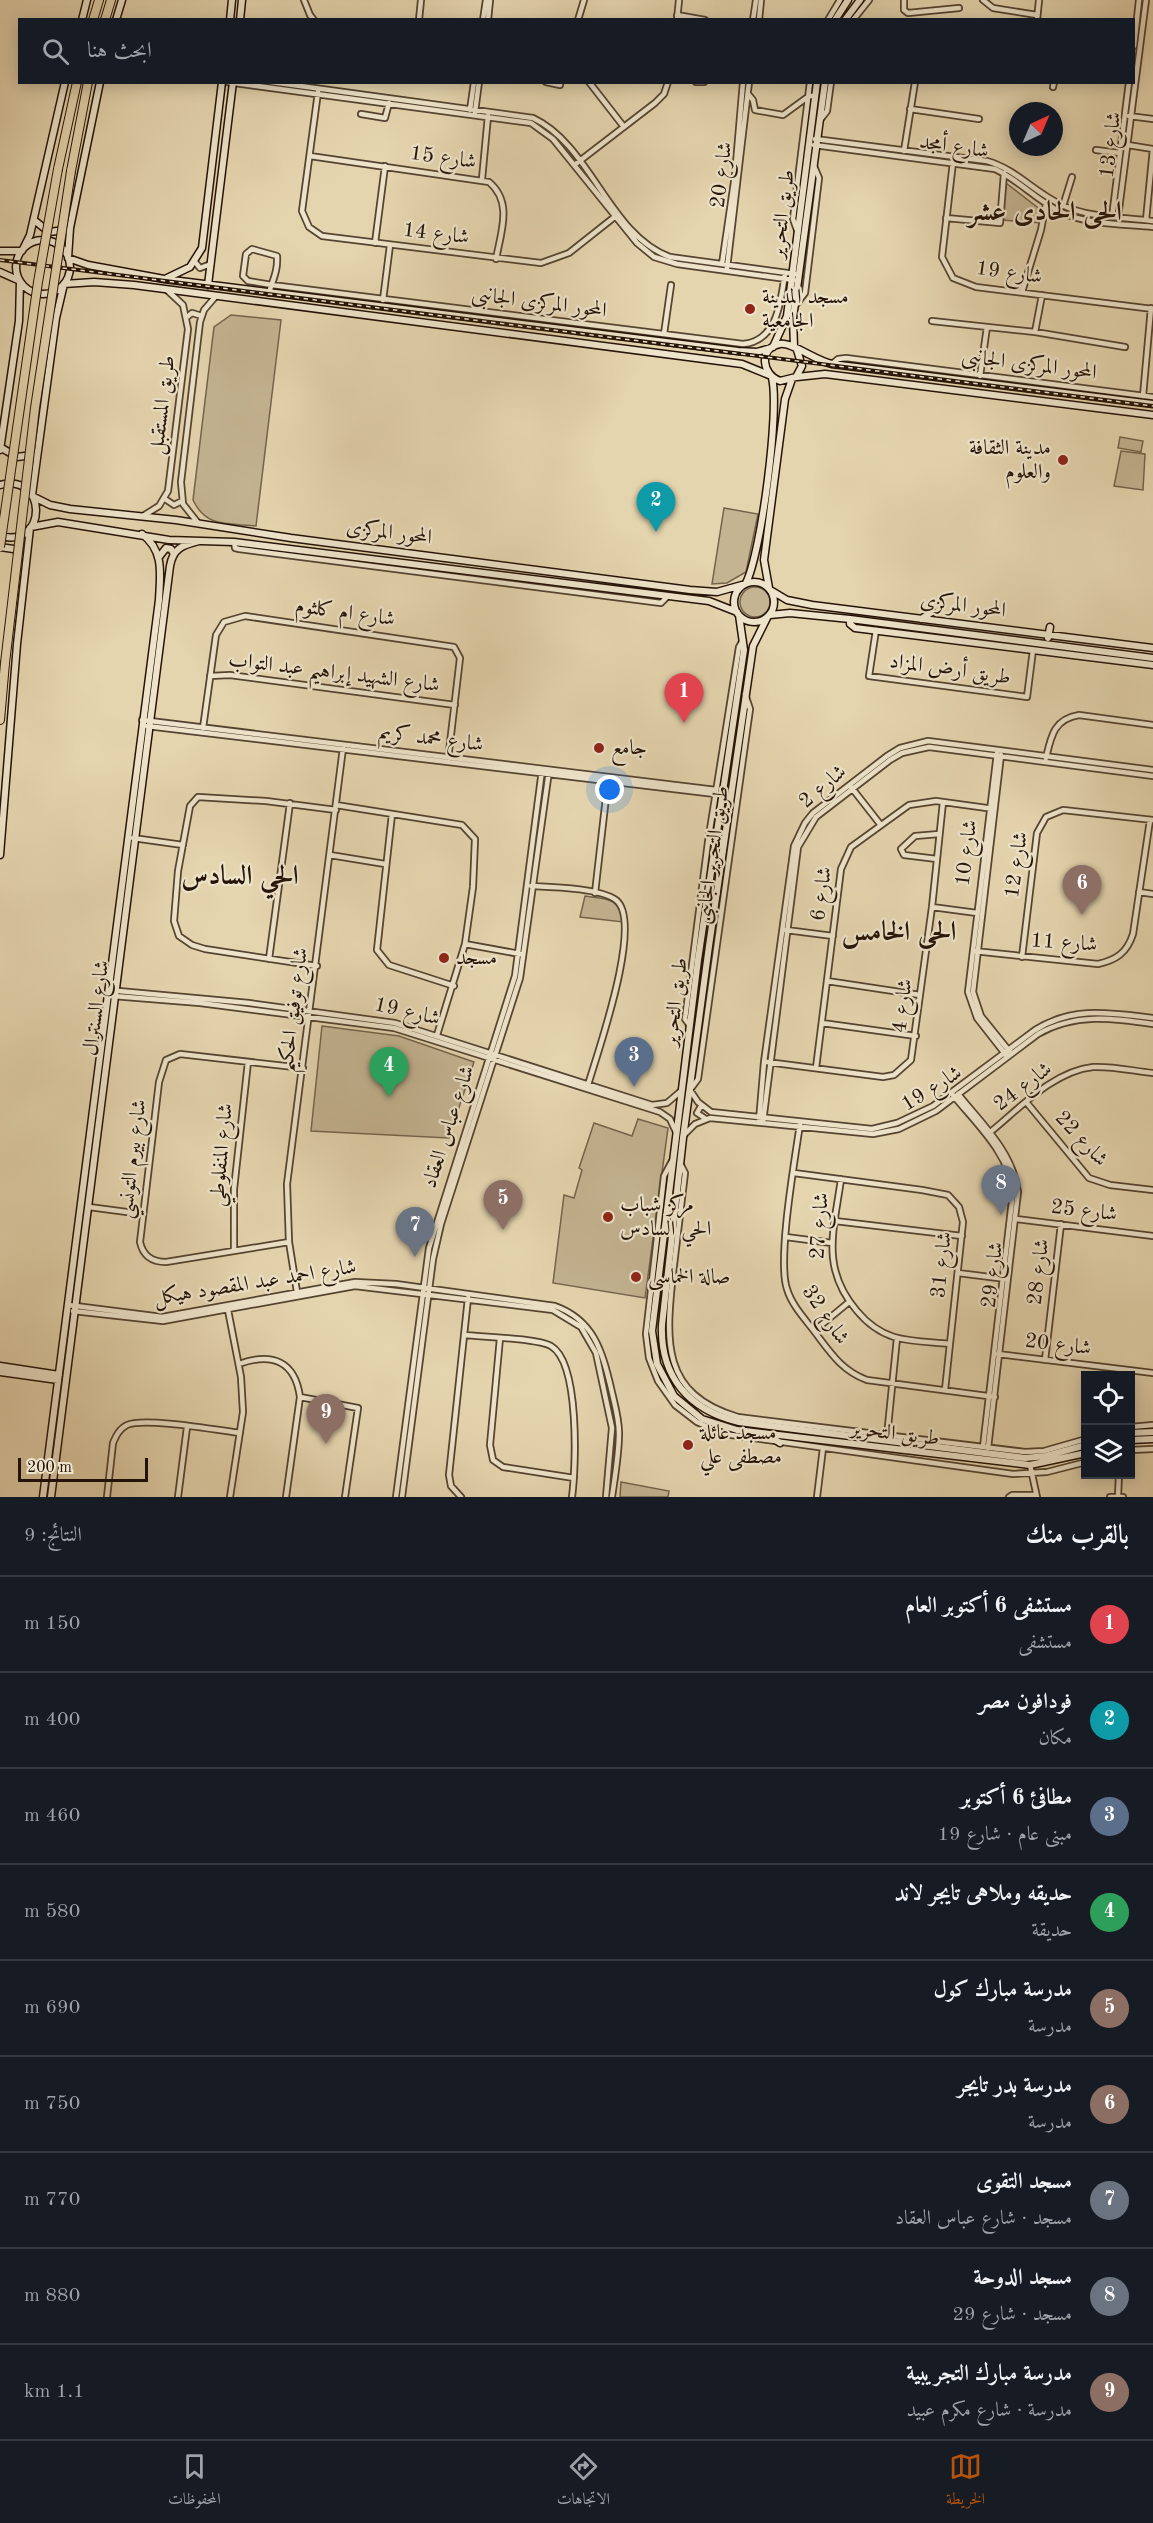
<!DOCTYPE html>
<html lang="ar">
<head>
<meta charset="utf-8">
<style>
  :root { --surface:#171b24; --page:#242831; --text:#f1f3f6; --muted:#9ea1a6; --line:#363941; --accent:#b45309 }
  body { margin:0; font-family:"Old Standard TT",Amiri,serif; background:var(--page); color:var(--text); direction:rtl }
  .controls { position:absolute; right:18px; bottom:18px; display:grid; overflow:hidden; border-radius:0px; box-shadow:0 3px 15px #0003 }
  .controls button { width:54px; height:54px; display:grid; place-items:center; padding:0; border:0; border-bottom:2px solid var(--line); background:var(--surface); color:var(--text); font:30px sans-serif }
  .compass { position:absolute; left:1009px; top:102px; width:54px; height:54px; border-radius:50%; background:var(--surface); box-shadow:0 3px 15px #0003; rotate:44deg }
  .scale { position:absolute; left:18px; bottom:15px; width:130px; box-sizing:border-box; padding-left:6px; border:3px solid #251307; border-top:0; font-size:16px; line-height:21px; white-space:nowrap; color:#251307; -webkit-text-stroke:4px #eee4cb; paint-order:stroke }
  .you { position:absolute; left:610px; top:790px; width:21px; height:21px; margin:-15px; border:4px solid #fff; border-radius:50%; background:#1a73e8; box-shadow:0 0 0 9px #1a73e833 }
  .badge { display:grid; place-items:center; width:39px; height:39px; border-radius:50%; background:var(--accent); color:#fff; font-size:20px; font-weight:700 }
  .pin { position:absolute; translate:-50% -50px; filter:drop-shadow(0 2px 3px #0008) }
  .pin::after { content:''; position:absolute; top:32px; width:21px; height:18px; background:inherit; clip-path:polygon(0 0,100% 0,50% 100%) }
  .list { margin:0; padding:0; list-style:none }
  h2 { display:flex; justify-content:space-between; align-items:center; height:78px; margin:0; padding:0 24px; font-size:26px }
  h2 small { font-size:20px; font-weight:400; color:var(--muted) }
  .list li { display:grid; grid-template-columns:39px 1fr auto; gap:18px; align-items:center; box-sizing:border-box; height:96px; padding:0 24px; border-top:2px solid var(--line) }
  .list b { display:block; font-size:22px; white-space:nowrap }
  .list p { margin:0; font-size:20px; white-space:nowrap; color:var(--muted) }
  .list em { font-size:20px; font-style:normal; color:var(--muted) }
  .icon { flex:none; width:33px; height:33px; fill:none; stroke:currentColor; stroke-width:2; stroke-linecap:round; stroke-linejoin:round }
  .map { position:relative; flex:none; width:1153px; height:1497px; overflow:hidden; direction:ltr }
  .search { position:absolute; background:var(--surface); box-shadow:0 3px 15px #0003; left:18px; right:18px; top:18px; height:66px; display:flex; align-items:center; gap:15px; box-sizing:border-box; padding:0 21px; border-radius:0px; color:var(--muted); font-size:22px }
  .sheet { height:942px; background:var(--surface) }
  nav { display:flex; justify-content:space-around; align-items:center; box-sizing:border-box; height:84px; border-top:2px solid var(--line); background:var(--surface); font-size:16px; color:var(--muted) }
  nav a { display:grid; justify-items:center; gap:3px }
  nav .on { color:var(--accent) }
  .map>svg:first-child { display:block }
</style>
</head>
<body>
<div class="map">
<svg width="1153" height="1497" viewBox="0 0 1153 1497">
  <rect width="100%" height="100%" fill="#e5d5af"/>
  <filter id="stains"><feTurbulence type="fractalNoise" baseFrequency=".00333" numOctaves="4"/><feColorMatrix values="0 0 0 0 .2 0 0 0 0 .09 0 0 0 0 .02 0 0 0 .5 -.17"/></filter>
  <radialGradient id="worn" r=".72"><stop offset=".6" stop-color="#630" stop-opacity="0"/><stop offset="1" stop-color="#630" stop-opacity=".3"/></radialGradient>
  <!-- green -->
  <path fill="#c4b492" stroke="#74644c" stroke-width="1.5" d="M1006 183 1041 210V223L1002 220Z
    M231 315 281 320 256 526C228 523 206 528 193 500L214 327Z
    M1120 437 1143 441 1141 452 1118 448Z
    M1121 451 1145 454 1143 490 1114 486Z
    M724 508 758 514 746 572 727 583 712 584Z
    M740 602a15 15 0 1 1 30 0a15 15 0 1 1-30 0Z
    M585 896C607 899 619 897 623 922L580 917Z
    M322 1026 399 1036 474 1062 449 1138 311 1131Z
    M638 1119 668 1128 645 1298 553 1283 564 1195 574 1198 582 1170 579 1168 594 1123 632 1136Z
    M621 1482 669 1491 668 1497H620Z"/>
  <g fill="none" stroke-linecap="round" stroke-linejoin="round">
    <!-- street casing -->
    <g stroke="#554431" stroke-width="8">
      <path id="street" d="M304 0 310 15 314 20
        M904 0V10L908 13 959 8
        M983 0 993 8 1037 15
        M677 15 705 20
        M419 20 421 0
        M483 20 486 0
        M488 20 490 0
        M578 20 584 0
        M677 20 679 0
        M753 20 756 0
        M759 20 761 0
        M828 20 840 0
        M853 20 869 0
        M1037 20 1039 0
        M1134 46 1139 0
        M227 82 531 123 553 139 637 243 654 257 677 264 794 280
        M271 82 533 118C591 145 609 235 670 257L795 274
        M546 82 560 85
        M589 82 624 127
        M696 82H704
        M1053 87 1054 82
        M318 92 302 211 309 227 322 236 541 263 569 253 617 215
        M748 94 753 100 755 110 783 115 809 96H815
        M910 109 979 119
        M470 110 474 82
        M475 112 479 82
        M361 114 385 118 389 103
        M1129 116 1153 119
        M820 120 827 111 831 82
        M815 139 987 161C1016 169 1035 193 1062 205 1089 218 1124 217 1153 221
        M814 145 995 169C1019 180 1037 201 1061 212 1088 225 1124 224 1153 227
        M1128 145 1153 149
        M1096 150 1120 153
        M904 151 915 82
        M310 156 489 182C513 202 501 232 496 259
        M953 162 942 257 953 278 976 287 1153 309
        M577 163 655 103 664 94 668 82
        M482 179 488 116
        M1063 206 1072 177
        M1112 217 1129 82
        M1118 217 1146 0
        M946 218 1000 223 1004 173
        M1146 220 1153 149
        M798 233 793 219 810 82
        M375 243 385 166
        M195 262 200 268 211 264
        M722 264 735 175 743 82
        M727 268 749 82
        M1022 292 1041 230 1046 203
        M269 293C273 279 278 271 277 256L252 249 246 254 243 276 248 281 272 285 743 344C778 341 781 300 785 273
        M383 300 390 245
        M795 306 805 293 819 178 814 166
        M187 317 192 313 202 316
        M932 321 1035 332 1125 347
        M1035 332 1042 295
        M664 334 671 285
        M832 364 838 359 846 358 1153 397
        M980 376 987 327
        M1143 396 1151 308
        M165 499 174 505 182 501
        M143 516 159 506 168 491 188 329 183 305 168 291
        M198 523 183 504 181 482 200 322 204 310 216 296
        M234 542 235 548 239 549 661 603 667 597
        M876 630 869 676 1027 697 1033 650
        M210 676 230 675 455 705
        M745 694 750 709 698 1079 690 1090 698 1102 711 1112 872 1129 897 1123 933 1106 1035 1030C1073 1006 1110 1013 1153 1018
        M142 720 716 790
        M147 726 715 794
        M203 728 216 635 224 622 245 616 454 647 460 658 448 760
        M997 753 968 992 977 1018 1006 1055
        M1001 755 973 992 981 1016 1010 1052
        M1046 758C1051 736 1054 719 1079 715L1153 725
        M851 787 880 824
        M336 805 462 825 475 839 473 887 465 944 437 1035
        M392 814 377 950 389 965 454 986
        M133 838 183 845
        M330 855 385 864
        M937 859 904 855 901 849 915 836 939 834
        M531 886C552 887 600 888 616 900 644 922 597 1054 588 1085
        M1139 892 1153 894
        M595 893 608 780
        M932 907 977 913
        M786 930 833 936
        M465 944 520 954
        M974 951 1098 964C1116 960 1127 953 1133 934L1150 820
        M1022 957 1037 833 1046 817 1063 810 1153 820
        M269 959 290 803
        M317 966 205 949 192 945 179 936 174 921 178 871 190 806 198 797 266 801 336 810
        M827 981 920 995
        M108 990 249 1003 395 1023 652 1105 667 1103 681 1091
        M113 996 200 1003 394 1028 660 1112 670 1119 676 1132
        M822 1023 916 1036
        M690 1026 685 1019 708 842 739 647 743 640
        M767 1062 883 1077 894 1075 911 1060 932 907 943 802
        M816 1068 841 869 851 847 909 805 936 801 994 809
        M958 1094C982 1124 1013 1152 1018 1192L988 1448
        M953 1095C977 1125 1009 1153 1013 1192L983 1447
        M1027 1103 1089 1178 1110 1185 1153 1190
        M701 1106 697 1113 706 1119
        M759 1121 764 1062 794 846 805 823 813 813 887 756 900 748 928 741 1153 770
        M763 1122 798 847 816 817 890 760 902 753 929 747 1153 776
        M800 1124C795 1159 777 1260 787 1289 792 1306 806 1320 817 1335 832 1355 843 1371 867 1380L995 1397
        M988 1134C1018 1110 1053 1071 1093 1067 1113 1066 1133 1071 1153 1073
        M684 1135 695 1124 710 1118 873 1134 899 1129 936 1111 1038 1034C1075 1013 1112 1018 1153 1024
        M672 1161 664 1176 646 1334 649 1358 658 1381 675 1405 697 1422 724 1434 1013 1474 1047 1472 1086 1462
        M680 1163 685 1173C681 1206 677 1240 673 1273 666 1340 660 1394 738 1417L1025 1452 1044 1451 1086 1439
        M794 1173 922 1190 948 1195 959 1207 963 1222 945 1390
        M841 1179C834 1230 820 1268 857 1311 867 1323 878 1332 894 1337 911 1342 931 1342 949 1344
        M89 1207 142 1214
        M1016 1219 1153 1236
        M835 1221 962 1236
        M786 1237 832 1243
        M289 1242 166 1262C152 1262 143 1256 140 1242L159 1082 166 1060 180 1054 303 1068
        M234 1251V1189L248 1062
        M958 1273 1006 1279
        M297 1292 289 1242 287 1184 343 748
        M68 1305 162 1317 355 1282 396 1284 555 1306C594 1320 602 1351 611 1388 614 1402 619 1418 619 1433 619 1454 615 1476 612 1497
        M228 1310 241 1377 243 1412 230 1497
        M73 1311 163 1321 355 1286 553 1310 581 1327 596 1353 612 1428 606 1497
        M814 1331 849 1302
        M464 1335C483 1337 537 1338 551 1346 580 1363 576 1467 572 1497
        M500 1338 490 1445 493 1460 503 1467 574 1478
        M998 1354 1153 1373
        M1045 1360 1061 1224
        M239 1364C272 1352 295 1361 300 1397L286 1497
        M300 1397 358 1408 345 1497
        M1130 1427 1153 1425
        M887 1436 897 1338
        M1130 1450 1153 1449
        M1030 1465 1037 1497
        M1118 1496 1119 1474
        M107 1497 113 1443C116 1436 119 1429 127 1425 144 1417 217 1430 240 1433
        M178 1497 187 1427
        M396 1497 429 1248 515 976 542 770
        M402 1497 433 1259 441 1224 520 978 549 771
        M461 1497 451 1486 449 1475 468 1298
        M817 1497 823 1448
        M1009 1497 1012 1495H1036
        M1110 1497H1123"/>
    </g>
    <!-- secondary casing -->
    <g stroke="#251307" stroke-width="9">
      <path id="secondary" d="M82 20 87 0
        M116 20 122 0
        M230 20 232 0
        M240 20 242 0
        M835 20 848 0
        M845 20 860 0
        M100 82 70 228 68 258 88 265 164 279 738 351 757 352 771 348
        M34 220 49 232 65 230
        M16 267a27 27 0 1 1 54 0a27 27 0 1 1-54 0Z
        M0 251H22L30 235 65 82
        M0 272 20 281 19 321 0 450
        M167 278 190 267 202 248 222 82
        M208 285 233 82
        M773 347 787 316 817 82
        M794 347 793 318 825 82
        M797 350 802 366 796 377 780 381C762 375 758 348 780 344 792 342 816 361 832 364L1153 404
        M797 377 825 374 1153 415
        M0 447 17 457 32 455
        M0 485C48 472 48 549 0 536
        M32 495 56 318 64 284 94 282 134 285 742 364 769 375
        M32 496 50 505 70 509 176 520 291 538 690 590 717 592 742 585
        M31 527 58 522 169 540 234 542 709 601 737 612
        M0 547 20 550
        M159 557 166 548 171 549 174 554
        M734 602a20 20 0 1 1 40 0a20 20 0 1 1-40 0Z
        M746 583C761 554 780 410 772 378
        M769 588 764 560 785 399 792 379
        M772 591 787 600 812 605 1153 648
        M739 615 744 650 698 960 652 1331 657 1364 674 1396 702 1419 737 1430 1030 1465 1086 1453
        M770 615 790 613 850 619 1153 658
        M767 618 753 646 709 946 683 1138 662 1325C660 1377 689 1410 739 1422L1025 1458 1046 1456 1086 1445
        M850 619V624L855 628 1153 665
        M921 619 932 612
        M1048 638 1050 627
        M0 855 17 644 30 528
        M0 1366 59 1375
        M0 1372 58 1380
        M1130 1433 1153 1432
        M768 1435 780 1443
        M1130 1440 1153 1439
        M43 1497 159 600C160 576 165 551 142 534
        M51 1497 170 566C173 548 183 545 199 541"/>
    </g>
    <!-- highway casing -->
    <g stroke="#251307" stroke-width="10">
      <path id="highway" d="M93 20 99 0
        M105 20 111 0
        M58 169 77 82
        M71 171 88 82
        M0 720 5 663"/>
    </g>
    <!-- street -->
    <use href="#street" stroke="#eee4cb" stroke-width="4.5"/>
    <!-- secondary -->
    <use href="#secondary" stroke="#eee4cb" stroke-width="6"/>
    <!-- highway -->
    <use href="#highway" stroke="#e5d5af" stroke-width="8"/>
    <!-- rail casing -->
    <g stroke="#251307" stroke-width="4">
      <path id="rail" d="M0 260 1153 406"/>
    </g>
    <!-- rail -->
    <use href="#rail" stroke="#eee4cb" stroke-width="1.5" stroke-dasharray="4.5" stroke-linecap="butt"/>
    <!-- highway-bridge casing -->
    <g stroke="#251307" stroke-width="10" stroke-linecap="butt">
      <path id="highway-bridge" d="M0 547 38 282 58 169
        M5 663 35 408 71 171"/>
    </g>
    <!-- highway-bridge -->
    <use href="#highway-bridge" stroke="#e5d5af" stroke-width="8"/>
  </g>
  <!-- markers -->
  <g fill="#8f2418" stroke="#eee4cb" stroke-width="2">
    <circle cx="750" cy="309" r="6"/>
    <circle cx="1063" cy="460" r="6"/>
    <circle cx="599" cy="748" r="6"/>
    <circle cx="444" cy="958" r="6"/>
    <circle cx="608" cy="1217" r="6"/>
    <circle cx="636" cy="1277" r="6"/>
    <circle cx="688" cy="1445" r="6"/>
  </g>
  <g text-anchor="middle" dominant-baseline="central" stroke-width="4.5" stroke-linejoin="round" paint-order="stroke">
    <!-- street labels -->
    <g font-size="21" fill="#251307" stroke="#eee4cb">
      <text transform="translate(1111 145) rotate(-83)">شارع 13</text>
      <text transform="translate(954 147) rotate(8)">شارع أمجد</text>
      <text transform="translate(443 158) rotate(8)">شارع 15</text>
      <text transform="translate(722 175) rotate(-83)">شارع 20</text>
      <text transform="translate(783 214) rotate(-83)">طريق التحرير</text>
      <text transform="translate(436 234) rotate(7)">شارع 14</text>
      <text transform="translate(1009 273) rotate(8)">شارع 19</text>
      <text transform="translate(539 303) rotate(7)">المحور المركزى الجانبى</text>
      <text transform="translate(1029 365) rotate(7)">المحور المركزى الجانبى</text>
      <text transform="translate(163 405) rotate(-83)">طريق المستقبل</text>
      <text transform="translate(389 533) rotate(7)">المحور المركزى</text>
      <text transform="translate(963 606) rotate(7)">المحور المركزى</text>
      <text transform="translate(345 613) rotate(8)">شارع ام كلثوم</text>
      <text transform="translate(950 670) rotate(8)">طريق أرض المزاد</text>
      <text transform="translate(334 673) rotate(7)">شارع الشهيد إبراهيم عبد التواب</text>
      <text transform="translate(431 739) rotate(7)">شارع محمد كريم</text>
      <text transform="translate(823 787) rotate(-40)">شارع 2</text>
      <text transform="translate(967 853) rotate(-83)">شارع 10</text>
      <text transform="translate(713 855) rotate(-82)">طريق التحرير الجانبى</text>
      <text transform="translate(1017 865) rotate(-82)">شارع 12</text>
      <text transform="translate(822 894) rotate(-82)">شارع 6</text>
      <text transform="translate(1064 943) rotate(4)">شارع 11</text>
      <text transform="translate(676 1002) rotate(-83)">طريق التحرير</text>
      <text transform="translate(903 1006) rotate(-83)">شارع 4</text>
      <text transform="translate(97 1008) rotate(-83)">شارع السنترال</text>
      <text transform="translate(294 1010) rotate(-83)">شارع توفيق الحكيم</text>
      <text transform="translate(407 1012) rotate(13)">شارع 19</text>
      <text transform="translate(1023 1087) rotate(-37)">شارع 24</text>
      <text transform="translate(932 1089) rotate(-32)">شارع 19</text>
      <text transform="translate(449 1127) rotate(-72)">شارع عباس العقاد</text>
      <text transform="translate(1081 1139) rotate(47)">شارع 22</text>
      <text transform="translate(222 1155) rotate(-85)">شارع المنفلوطي</text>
      <text transform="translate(133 1159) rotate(-83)">شارع بيرم التونسي</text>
      <text transform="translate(1084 1211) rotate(7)">شارع 25</text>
      <text transform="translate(820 1226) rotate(-86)">شارع 27</text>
      <text transform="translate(942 1265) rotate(-84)">شارع 31</text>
      <text transform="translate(1039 1272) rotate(-83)">شارع 28</text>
      <text transform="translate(993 1275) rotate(-83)">شارع 29</text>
      <text transform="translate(255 1283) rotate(-9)">شارع احمد عبد المقصود هيكل</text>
      <text transform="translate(825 1315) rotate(56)">شارع 32</text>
      <text transform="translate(1058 1345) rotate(7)">شارع 20</text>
      <text transform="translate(895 1434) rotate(7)">طريق التحرير</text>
    </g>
    <!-- poi labels -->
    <g font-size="21" fill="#251307" stroke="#eee4cb" text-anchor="start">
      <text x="762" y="297">مسجد المدينة<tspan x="762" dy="24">الجامعية</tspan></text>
      <text x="1051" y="448" text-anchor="end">مدينة الثقافة<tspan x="1051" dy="24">والعلوم</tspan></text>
      <text x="611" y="748">جامع</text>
      <text x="456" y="958">مسجد</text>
      <text x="620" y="1205">مركز شباب<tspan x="620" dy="24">الحي السادس</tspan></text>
      <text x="648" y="1277">صالة الخماسى</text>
      <text x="700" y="1433">مسجد عائلة<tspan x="700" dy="24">مصطفى علي</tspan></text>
    </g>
    <!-- district labels -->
    <g font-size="27" font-weight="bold" fill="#251307" stroke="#eee4cb">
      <text x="1045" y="212">الحى الحادى عشر</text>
      <text x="240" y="876">الحي السادس</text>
      <text x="899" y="932">الحى الخامس</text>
    </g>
  </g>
  <rect width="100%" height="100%" filter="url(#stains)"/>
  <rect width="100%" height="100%" fill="url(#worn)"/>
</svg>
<div class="controls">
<button><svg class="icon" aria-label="locate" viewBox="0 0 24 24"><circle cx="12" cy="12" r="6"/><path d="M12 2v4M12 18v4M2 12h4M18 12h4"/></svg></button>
<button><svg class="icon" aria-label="layers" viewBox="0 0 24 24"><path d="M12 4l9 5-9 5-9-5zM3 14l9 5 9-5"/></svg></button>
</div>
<svg class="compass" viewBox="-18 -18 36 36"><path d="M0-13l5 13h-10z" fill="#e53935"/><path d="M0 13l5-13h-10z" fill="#9ea1a6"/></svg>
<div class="scale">200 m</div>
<div class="you"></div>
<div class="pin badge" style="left:684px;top:723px;background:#e0444e">1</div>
<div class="pin badge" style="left:656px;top:532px;background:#0f9aa8">2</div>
<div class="pin badge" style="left:634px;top:1087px;background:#5c6f8a">3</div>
<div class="pin badge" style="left:389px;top:1097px;background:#2e9e5b">4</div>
<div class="pin badge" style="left:503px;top:1230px;background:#8d6e63">5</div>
<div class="pin badge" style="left:1082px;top:915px;background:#8d6e63">6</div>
<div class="pin badge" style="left:415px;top:1257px;background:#6b7280">7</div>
<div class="pin badge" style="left:1001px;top:1215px;background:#6b7280">8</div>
<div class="pin badge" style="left:326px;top:1444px;background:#8d6e63">9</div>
<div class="search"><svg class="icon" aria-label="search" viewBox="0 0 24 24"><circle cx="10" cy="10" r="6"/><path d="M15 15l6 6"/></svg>ابحث هنا</div>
</div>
<section class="sheet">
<h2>بالقرب منك<small>النتائج: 9</small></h2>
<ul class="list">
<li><span class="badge" style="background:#e0444e">1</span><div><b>مستشفى 6 أكتوبر العام</b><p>مستشفى</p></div><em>150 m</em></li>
<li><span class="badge" style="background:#0f9aa8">2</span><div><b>فودافون مصر</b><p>مكان</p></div><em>400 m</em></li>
<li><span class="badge" style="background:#5c6f8a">3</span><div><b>مطافئ 6 أكتوبر</b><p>مبنى عام · شارع 19</p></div><em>460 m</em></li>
<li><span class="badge" style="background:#2e9e5b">4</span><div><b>حديقه وملاهى تايجر لاند</b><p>حديقة</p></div><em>580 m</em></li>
<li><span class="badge" style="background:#8d6e63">5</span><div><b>مدرسة مبارك كول</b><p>مدرسة</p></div><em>690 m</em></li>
<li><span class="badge" style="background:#8d6e63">6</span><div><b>مدرسة بدر تايجر</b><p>مدرسة</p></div><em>750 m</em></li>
<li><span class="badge" style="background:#6b7280">7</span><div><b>مسجد التقوى</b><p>مسجد · شارع عباس العقاد</p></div><em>770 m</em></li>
<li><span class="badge" style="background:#6b7280">8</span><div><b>مسجد الدوحة</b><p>مسجد · شارع 29</p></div><em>880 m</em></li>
<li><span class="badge" style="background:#8d6e63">9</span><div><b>مدرسة مبارك التجريبية</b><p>مدرسة · شارع مكرم عبيد</p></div><em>1.1 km</em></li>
</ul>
</section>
<nav>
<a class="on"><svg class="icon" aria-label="map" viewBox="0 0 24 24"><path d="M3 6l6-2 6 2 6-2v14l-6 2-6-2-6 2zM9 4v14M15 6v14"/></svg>الخريطة</a>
<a><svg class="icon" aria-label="directions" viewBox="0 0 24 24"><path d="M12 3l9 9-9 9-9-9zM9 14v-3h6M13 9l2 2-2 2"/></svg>الاتجاهات</a>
<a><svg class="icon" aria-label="saved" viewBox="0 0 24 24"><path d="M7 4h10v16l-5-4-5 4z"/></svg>المحفوظات</a>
</nav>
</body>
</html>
